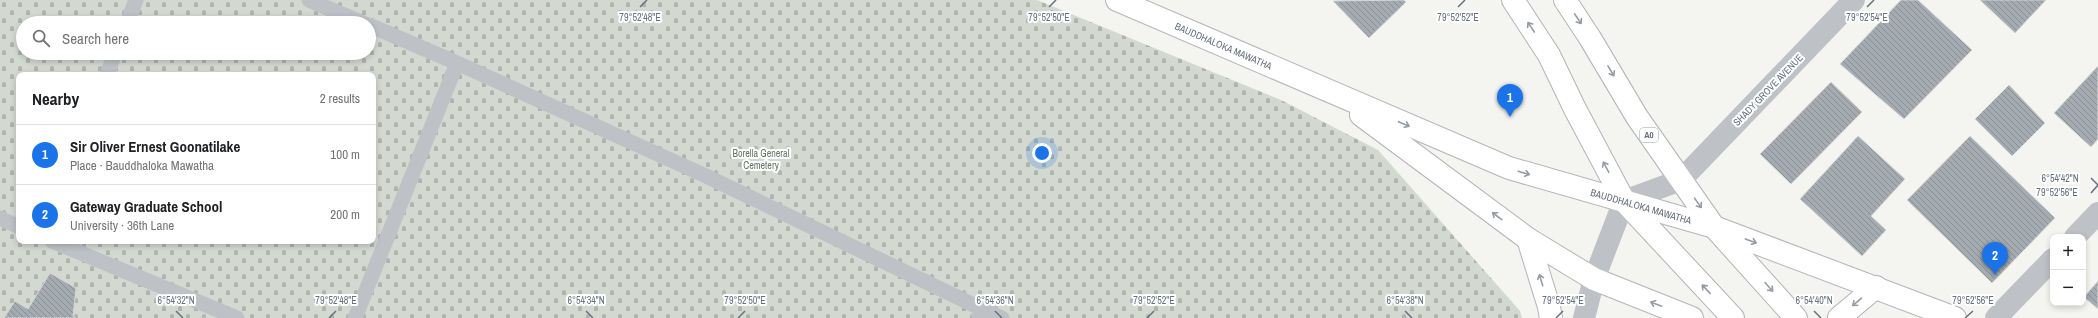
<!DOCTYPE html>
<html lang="en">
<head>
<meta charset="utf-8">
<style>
  :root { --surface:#fff; --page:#f2f2f2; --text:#202124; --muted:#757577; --line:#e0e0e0; --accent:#1a73e8 }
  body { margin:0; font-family:"Archivo Narrow",sans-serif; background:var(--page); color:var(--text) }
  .controls { position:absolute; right:12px; bottom:12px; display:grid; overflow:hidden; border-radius:8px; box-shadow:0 2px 6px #0003 }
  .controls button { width:36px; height:36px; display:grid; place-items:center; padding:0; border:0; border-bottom:1px solid var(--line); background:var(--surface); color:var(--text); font:20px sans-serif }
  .you { position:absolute; left:1042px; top:153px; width:14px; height:14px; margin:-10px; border:3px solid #fff; border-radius:50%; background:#1a73e8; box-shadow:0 0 0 6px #1a73e833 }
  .badge { display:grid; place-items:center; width:26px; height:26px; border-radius:50%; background:var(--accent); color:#fff; font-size:13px; font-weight:700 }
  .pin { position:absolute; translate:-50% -33px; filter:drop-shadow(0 1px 2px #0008) }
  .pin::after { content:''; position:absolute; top:21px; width:14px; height:12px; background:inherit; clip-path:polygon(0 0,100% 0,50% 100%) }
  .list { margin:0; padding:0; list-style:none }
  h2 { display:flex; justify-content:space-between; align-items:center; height:52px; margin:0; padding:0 16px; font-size:17px }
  h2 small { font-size:13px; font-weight:400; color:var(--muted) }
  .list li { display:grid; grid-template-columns:26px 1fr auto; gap:12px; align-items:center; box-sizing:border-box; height:60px; padding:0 16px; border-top:1px solid var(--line) }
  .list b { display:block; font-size:15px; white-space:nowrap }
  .list p { margin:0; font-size:13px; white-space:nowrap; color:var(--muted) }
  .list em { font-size:13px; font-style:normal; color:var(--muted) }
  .icon { flex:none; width:22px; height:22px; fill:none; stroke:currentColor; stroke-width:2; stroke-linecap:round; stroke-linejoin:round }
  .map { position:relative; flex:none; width:2098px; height:318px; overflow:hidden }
  .search { position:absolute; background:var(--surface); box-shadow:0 2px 6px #0003; left:16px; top:16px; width:360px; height:44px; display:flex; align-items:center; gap:10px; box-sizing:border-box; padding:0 14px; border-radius:22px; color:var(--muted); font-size:15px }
  .panel { position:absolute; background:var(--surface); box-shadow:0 2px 6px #0003; left:16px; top:72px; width:360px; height:172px; border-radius:8px }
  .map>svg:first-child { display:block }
</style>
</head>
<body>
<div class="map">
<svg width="2098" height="318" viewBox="0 0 2098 318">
  <defs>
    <pattern id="cemetery-stones" width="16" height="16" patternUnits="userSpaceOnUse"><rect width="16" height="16" fill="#d3d9d1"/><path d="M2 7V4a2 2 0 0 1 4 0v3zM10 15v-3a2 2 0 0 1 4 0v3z" fill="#afb4af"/></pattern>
    <pattern id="building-back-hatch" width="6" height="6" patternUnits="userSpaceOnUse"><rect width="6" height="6" fill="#a4abb1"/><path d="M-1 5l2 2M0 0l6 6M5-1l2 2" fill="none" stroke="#899095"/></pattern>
  </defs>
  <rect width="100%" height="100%" fill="#f4f4f1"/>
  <!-- cemetery -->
  <path fill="url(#cemetery-stones)" fill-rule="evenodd" d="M0 0H1037L1281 100 1378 150 1520 311 1522 318H0ZM23 23H369V53H23ZM19 75H373V241H19Z"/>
  <!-- building -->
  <path fill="url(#building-back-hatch)" stroke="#d5d6d4" d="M1404 0 1406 2 1369 38 1333 1Z
    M1901 0H1918L1972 50 1904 119 1840 64Z
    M1980 0H2046L2015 33Z
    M2098 66V139L2091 147 2054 113Z
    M1831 82 1862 112 1791 184 1760 154Z
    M2009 85 2045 123 2012 156 1975 119Z
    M1858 136 1905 179 1871 216 1886 230 1862 256 1800 199Z
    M1970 136 2055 218 1992 283 1907 200Z
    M50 273 76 288 73 316 76 318H4L15 301 28 309Z
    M2098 281V309L2084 297Z"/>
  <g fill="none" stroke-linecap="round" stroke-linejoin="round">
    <!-- secondary casing -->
    <g stroke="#b1b5b9" stroke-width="24">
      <path id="secondary" d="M1714 227 1955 318"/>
    </g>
    <!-- primary casing -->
    <g stroke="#b2b5b9" stroke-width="24">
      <g id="primary">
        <path id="s1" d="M1117 0 1509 168 1714 227"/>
        <path d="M1361 115 1528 239 1594 279 1692 318"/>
        <path d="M1528 239 1549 307 1551 318"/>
      </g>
    </g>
    <!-- highway casing -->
    <g stroke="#b1b4b7" stroke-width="24">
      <path id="highway" d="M1513 0 1549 55 1575 109 1624 201 1733 318
        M1565 0 1590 38 1637 117 1714 227 1796 318
        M1839 318 1876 287"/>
    </g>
    <!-- lane -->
    <path stroke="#bec1c5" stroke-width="15" d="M309 0 363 23
      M127 23 136 0
      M369 25 457 63
      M107 75 115 53
      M0 218 19 227
      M52 241 237 318
      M979 317 982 309 1002 318
      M355 318 457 63 706 176 982 309"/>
    <!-- street -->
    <path stroke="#bec1c5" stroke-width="22" d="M2075 237 2098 213
      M1584 318 1594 279 1624 201 1681 180 1854 0
      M1996 318 2053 259"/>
    <!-- secondary -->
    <use href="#secondary" stroke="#fff" stroke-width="22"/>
    <!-- primary -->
    <use href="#primary" stroke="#fff" stroke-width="22"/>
    <!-- highway -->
    <use href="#highway" stroke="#fff" stroke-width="22"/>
  </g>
  <!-- one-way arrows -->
  <defs><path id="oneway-shaft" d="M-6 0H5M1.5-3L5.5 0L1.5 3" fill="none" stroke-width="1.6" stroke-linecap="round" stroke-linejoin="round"/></defs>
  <g stroke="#949ca5">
    <use href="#oneway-shaft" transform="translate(1578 19) rotate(56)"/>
    <use href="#oneway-shaft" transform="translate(1531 27) rotate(-124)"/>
    <use href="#oneway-shaft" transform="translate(1611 71) rotate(59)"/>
    <use href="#oneway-shaft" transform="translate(1404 124) rotate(23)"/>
    <use href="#oneway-shaft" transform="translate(1606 167) rotate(-118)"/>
    <use href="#oneway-shaft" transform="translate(1524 173) rotate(16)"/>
    <use href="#oneway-shaft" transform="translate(1698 203) rotate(55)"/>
    <use href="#oneway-shaft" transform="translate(1497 216) rotate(-143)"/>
    <use href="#oneway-shaft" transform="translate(1751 241) rotate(20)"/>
    <use href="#oneway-shaft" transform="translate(1541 280) rotate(-107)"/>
    <use href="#oneway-shaft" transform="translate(1769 287) rotate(48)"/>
    <use href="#oneway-shaft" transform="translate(1706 289) rotate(-133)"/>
    <use href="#oneway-shaft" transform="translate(1857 302) rotate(140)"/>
    <use href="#oneway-shaft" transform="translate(1656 304) rotate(-159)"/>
  </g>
  <!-- ticks -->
  <path fill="none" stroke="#66727f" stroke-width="1.5" d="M640 7 647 0M1049 7 1056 0M1458 7 1465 0M1867 7 1874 0M2091 178 2098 185M2091 193 2098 185M176 311 183 318M586 311 593 318M995 311 1002 318M1405 311 1412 318M1814 311 1821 318M329 318 336 311M738 318 745 311M1147 318 1154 311M1556 318 1563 311M1965 318 1973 311"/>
  <g text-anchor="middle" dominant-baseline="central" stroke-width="4" stroke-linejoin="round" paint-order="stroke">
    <!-- shield labels -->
    <rect fill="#fff" stroke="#949ca5" stroke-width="1" x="1640" y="128" width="18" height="14" rx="3"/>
    <g font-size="9" font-weight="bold" fill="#66727f">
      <text x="1649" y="135">A0</text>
    </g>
    <!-- street labels -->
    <g font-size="10" fill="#66727f" stroke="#fff">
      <text stroke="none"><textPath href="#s1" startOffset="116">BAUDDHALOKA MAWATHA</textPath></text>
      <text transform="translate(1768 90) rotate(-46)">SHADY GROVE AVENUE</text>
      <text stroke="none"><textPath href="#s1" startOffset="564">BAUDDHALOKA MAWATHA</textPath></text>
    </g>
    <!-- park labels -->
    <g font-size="10" fill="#677765" stroke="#fff">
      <text x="761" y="153">Borella General<tspan x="761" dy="12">Cemetery</tspan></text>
    </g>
  </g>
  <g font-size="10" text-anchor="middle" fill="#66727f" stroke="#fff" stroke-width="4" stroke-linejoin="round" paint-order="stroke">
    <text x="640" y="21">79°52'48"E</text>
    <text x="1049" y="21">79°52'50"E</text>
    <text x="1458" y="21">79°52'52"E</text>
    <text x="1867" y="21">79°52'54"E</text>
    <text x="2060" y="182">6°54'42"N</text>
    <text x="2057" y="196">79°52'56"E</text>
    <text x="176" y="304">6°54'32"N</text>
    <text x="336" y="304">79°52'48"E</text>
    <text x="586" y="304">6°54'34"N</text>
    <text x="745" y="304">79°52'50"E</text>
    <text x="995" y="304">6°54'36"N</text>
    <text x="1154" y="304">79°52'52"E</text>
    <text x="1405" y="304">6°54'38"N</text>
    <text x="1563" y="304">79°52'54"E</text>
    <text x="1814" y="304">6°54'40"N</text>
    <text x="1973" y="304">79°52'56"E</text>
  </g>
</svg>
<div class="controls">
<button>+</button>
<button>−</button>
</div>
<div class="you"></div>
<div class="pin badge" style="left:1510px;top:117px">1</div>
<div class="pin badge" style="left:1995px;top:275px">2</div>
<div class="search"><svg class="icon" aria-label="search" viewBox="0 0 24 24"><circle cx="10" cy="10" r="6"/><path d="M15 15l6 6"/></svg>Search here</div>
<section class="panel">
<h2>Nearby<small>2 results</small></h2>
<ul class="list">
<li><span class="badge">1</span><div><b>Sir Oliver Ernest Goonatilake</b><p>Place · Bauddhaloka Mawatha</p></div><em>100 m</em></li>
<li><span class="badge">2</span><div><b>Gateway Graduate School</b><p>University · 36th Lane</p></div><em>200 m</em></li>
</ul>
</section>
</div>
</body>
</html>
